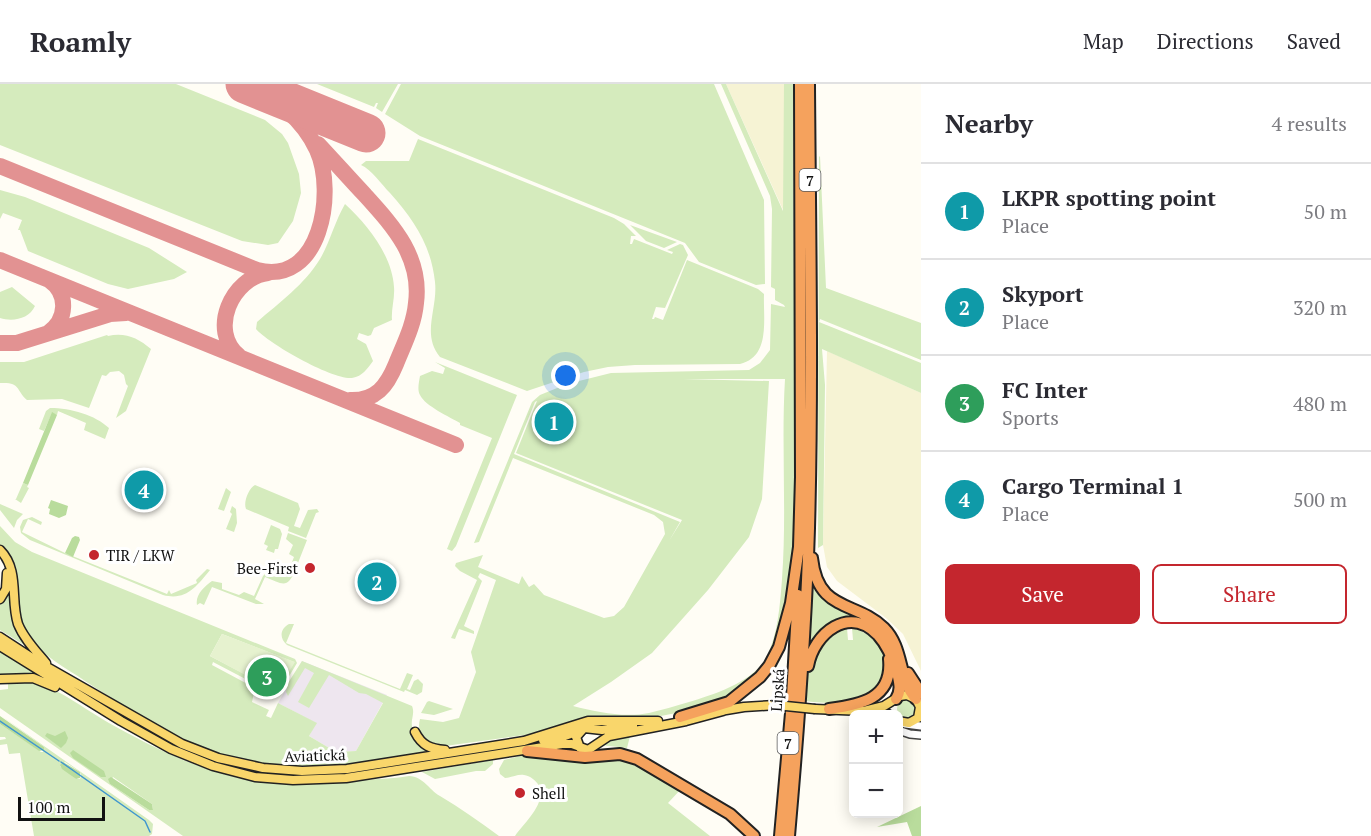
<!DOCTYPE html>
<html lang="en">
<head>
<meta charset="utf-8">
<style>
  :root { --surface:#fff; --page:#f2f2f3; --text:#2b2b33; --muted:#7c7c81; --line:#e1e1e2; --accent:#c4262e }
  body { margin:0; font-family:"PT Serif",serif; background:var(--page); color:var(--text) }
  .controls { position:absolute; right:18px; bottom:18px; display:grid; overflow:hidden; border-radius:9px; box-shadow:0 3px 15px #0003 }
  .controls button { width:54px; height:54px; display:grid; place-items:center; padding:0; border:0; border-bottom:2px solid var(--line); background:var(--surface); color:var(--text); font:30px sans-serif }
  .scale { position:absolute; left:18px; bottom:15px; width:87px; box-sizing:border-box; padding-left:6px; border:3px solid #111; border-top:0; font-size:16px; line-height:21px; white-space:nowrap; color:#111; -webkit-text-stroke:4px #fff; paint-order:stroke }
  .you { position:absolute; left:566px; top:292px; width:21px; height:21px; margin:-15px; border:4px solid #fff; border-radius:50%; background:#1a73e8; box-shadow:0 0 0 9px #1a73e833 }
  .badge { display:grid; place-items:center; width:39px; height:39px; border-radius:50%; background:var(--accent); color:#fff; font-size:20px; font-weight:700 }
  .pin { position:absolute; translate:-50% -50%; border:3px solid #fff; box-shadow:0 2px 6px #0006 }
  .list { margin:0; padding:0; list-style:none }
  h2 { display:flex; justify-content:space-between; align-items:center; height:78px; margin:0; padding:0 24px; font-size:26px }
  h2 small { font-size:20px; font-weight:400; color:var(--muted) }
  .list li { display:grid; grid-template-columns:39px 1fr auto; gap:18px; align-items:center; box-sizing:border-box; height:96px; padding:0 24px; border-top:2px solid var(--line) }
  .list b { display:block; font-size:22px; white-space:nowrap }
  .list p { margin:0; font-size:20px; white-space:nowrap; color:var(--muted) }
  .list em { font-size:20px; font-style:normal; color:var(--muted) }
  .actions { display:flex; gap:12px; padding:18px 24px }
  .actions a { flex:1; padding:14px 0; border:2px solid var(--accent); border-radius:9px; text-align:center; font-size:21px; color:var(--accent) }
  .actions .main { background:var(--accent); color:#fff }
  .map { position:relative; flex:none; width:921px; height:752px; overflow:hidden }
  header { display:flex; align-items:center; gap:36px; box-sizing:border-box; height:84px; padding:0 30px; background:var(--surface); border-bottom:2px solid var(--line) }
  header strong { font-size:28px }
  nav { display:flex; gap:33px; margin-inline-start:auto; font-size:21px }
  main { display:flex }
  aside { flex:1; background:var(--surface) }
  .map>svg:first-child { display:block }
</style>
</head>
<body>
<header>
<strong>Roamly</strong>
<nav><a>Map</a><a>Directions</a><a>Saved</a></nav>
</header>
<main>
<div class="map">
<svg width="921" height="752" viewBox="0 0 921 752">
  <rect width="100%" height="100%" fill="#fffdf5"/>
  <!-- industrial -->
  <path fill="#eee6ef" d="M302 577 387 611 356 667 336 668 309 652 316 639 278 619Z"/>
  <!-- farmland -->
  <path fill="#f6f3d4" d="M726 0H784V128Z
    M827 267 921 309V587L903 550 886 534 837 497 827 483 823 461Z"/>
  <!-- green -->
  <path fill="#d5ebbd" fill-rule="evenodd" d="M0 0H176L265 36 282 50 288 59 299 90 301 109 293 137 278 159 268 161 242 157 0 61Z
    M317 0H398L382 28 376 24 378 19H376L374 23Z
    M401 0H714L764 116 765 200 756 201 699 178 685 159 420 52 385 30Z
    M721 0H726L783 127 784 0H793L795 454 793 486 781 550 761 587 728 613 691 626 656 633 438 663C425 658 416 650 420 635L443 638 459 634 476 588 471 568 496 496 480 489 478 493 482 497 464 542 474 547V550L459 545 455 555 451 554 477 496 460 487 455 482 456 479 483 471 478 483 519 500 522 492 529 503 534 500 544 511 604 534 614 532 624 523 665 450 663 438 654 431 513 374 479 458 474 459 532 318 540 311 567 300 611 289 749 286 760 279 770 266 771 220 785 223 784 221 775 216V205L771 203 772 125 770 112ZM683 295H785C781 361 787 428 782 495 780 521 778 551 766 574 753 598 713 611 689 618 675 622 662 626 649 629 624 634 597 628 573 622L611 598 652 569 708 506 749 453 762 415 769 297ZM537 317 516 369 682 436 669 457 680 438 514 370 535 318Z
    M418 55 614 134 624 140 636 152H631L630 160H632L634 155 672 170 673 168 667 166 680 160 683 161 688 171 665 224 656 223 652 235H654L655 233 663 236 687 176 758 205 764 210C763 234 771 273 740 280L635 281 608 283 584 288 527 307 440 273C421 250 438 225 435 198 431 161 414 136 390 109 382 101 371 85 361 81L366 77H409Z
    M820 72 826 204 921 239V276L820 235 819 238 921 279V309L822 265 825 301 823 461 818 464 819 73Z
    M0 106 25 113 149 164 187 188 174 195 128 205 108 200 28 167 20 146H18L22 136 3 129 0 135Z
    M345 120C367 140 392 171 394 203 395 214 391 226 392 236L374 244 371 251 368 252 359 249 357 255 366 260 373 277C367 285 363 292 352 294 333 296 269 260 256 245L257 238C279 219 305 200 320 175 330 158 335 137 345 120Z
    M630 141 677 158 664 164 646 157Z
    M12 203 35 222C29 235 13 238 0 234V208Z
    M107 251 108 252C125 248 138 254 151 265L126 327 116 334 128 302 126 300 124 291 119 287 110 288 106 292 102 291 89 324 62 315 27 316C15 305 21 298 0 299V278H24Z
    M435 278 517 311 456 462 452 467 447 465 492 354 460 341V339C450 333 425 322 420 311 417 306 419 298 420 292L432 287 443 290 445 284Z
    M50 324C71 324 95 331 109 344L105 355 84 346 86 339 58 327 57 331 52 329 44 347 39 345 46 327Z
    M23 399 28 401 27 403 29 404 21 419 15 415H16Z
    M255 401 298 419 300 425 294 442 300 444 308 426 317 425 319 428 316 429 306 454 288 447 289 443 246 425C243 418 249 404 255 401Z
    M226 404 231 408 224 427 218 425Z
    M0 420 23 430 17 436 14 444 0 426Z
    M232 422 236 425 237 439 234 448 226 445 232 430 230 428Z
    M32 433 42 438 41 441 28 435 22 448 65 469 167 510 169 506 171 510 197 499 196 496 207 485 210 486C196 503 186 517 163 511L30 456 21 449 20 443 23 436Z
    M271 441 280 445 282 450 278 465H275L274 469 266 466 268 462 264 460Z
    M0 442 15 458 32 468 295 575 297 579 279 609H272L213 578 212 581 255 604 252 618 269 626 266 632 271 634 278 619 317 639 309 652 336 668 356 667 383 619 366 610 359 609 329 591 309 624 298 618 314 589 305 584 288 612 286 608 288 599 302 577 412 622C414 627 413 630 412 636 410 652 422 659 432 668 377 676 321 688 265 681 197 672 141 633 85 597 65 583 42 572 28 552 21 541 20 529 17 517 13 499 4 483 0 465 0 458 0 450 0 442ZM222 550 294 578 277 607 210 572Z
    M288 449 307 456 296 484 290 483 294 473 289 470 293 461 286 455Z
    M290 485H296C287 506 283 500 265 493L255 515 264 520H256L212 503 204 521 200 519 197 521C195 511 204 503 212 497L222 499V505L239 511 244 508 254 512 263 492 268 487 286 493Z
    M812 499H815L866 536C836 534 829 537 809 558Z
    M9 504 29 564 0 546V520Z
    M289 540H294L286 559 400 605 407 589 413 591 407 605 410 606 414 597 418 595 423 600 422 608 417 611 405 606 404 608 287 561C279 554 280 545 289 540Z
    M847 544 848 556H853L852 544C887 553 899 594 865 613 852 621 820 619 805 617L808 586 816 562 840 545Z
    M0 566 39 591 0 592Z
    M31 597C63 606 89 629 118 644 169 672 224 697 281 700 307 701 333 699 359 696 376 695 392 695 409 692 424 693 428 705 440 712 460 724 480 738 499 752H183L0 624V606L8 605V599ZM113 693 152 720 153 726H149L110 700Z
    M62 597C108 620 150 653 198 671 272 699 326 689 401 679 455 672 510 663 564 655L571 654 572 656C524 664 475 671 427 679 362 689 292 703 228 683 168 665 115 629 62 597Z
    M897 625a9 9 0 1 1 18 0a9 9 0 1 1-18 0Z
    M429 617 453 625 434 631 421 629 427 618Z
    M0 631 149 736 153 740 152 750 149 752H34L20 669 9 670 7 660 0 661V656L6 655 5 653H0V640L41 668H43L44 663ZM65 678 80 688 81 692 80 695H76L60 682Z
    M631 648 627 664 600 661 605 656Z
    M524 671 624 673 682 704 668 719 710 752H515C524 739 547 719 539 702 536 696 530 692 524 691 517 690 511 694 505 694L500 690 499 685 504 676Z
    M493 676V680L485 687H476L435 695 422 688Z"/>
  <!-- forest -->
  <path fill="#b9dc9c" d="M52 328 57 331 28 401 23 399Z
    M51 416 68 422 66 431 59 434 49 430 50 425 48 424Z
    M75 452 79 453 80 456 73 473 65 469 72 454Z
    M0 632 44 663V666L39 667 0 640Z
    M65 647 68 654 66 659 61 664 45 652 47 649 55 652Z
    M73 666 104 687 106 693H101L73 674 70 669Z
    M63 678 80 688V694L76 695 62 685 60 681Z
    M111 693 152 720 153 726H149L110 700 108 695Z
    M921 722V752H912L907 738 877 743Z"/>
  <!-- pitch -->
  <path fill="#e6f2cf" d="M222 550 295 578 277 608 210 572Z"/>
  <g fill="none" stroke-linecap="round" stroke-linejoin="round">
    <!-- stream -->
    <path stroke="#3f96cf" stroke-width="1.5" d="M0 637 59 677
      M61 678 145 737 150 748"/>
    <!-- taxiway -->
    <path stroke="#e29292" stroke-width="16" d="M318 60C334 77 349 94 365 111 393 142 422 173 416 219 414 241 404 260 396 280 387 302 376 317 350 316
      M0 82 257 186C321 203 336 108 317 66 303 35 274 12 243 0
      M0 176 456 361
      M48 249C67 236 69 210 49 196
      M0 259H17L110 230 126 229
      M239 272C208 247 232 193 268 189"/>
    <!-- runway -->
    <path stroke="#e29292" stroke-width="39" d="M245 0 366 49"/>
    <!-- minor casing -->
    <g stroke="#444" stroke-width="10">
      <path id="minor" d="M905 640 921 642
        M898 646 910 650 921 651"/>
    </g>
    <!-- major casing -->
    <g stroke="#222" stroke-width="11">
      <path id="major" d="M0 466C20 486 10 516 18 540 24 555 36 567 46 579
        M0 515 6 505 7 489
        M0 553 40 579 182 660 218 674 263 684 302 687 347 685 524 657 588 637H658
        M0 562 121 637 171 665 213 682 255 693 293 696 346 694 562 660H572L588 666 609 652 686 637 723 627
        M0 595 33 594 55 603
        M815 625 864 627 884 622 900 612 907 611 916 615 920 623 918 634 909 639 898 637
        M720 627 744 623 776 621
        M883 630H888
        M415 648C422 662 431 665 445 666
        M543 656 565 652 579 647
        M580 664 576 653 584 644 602 646 633 641"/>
    </g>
    <!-- highway casing -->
    <g stroke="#222" stroke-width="14">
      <path id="highway" d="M812 474C818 529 855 516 884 544 904 564 898 595 916 615
        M808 582C814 549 849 521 878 551 888 562 893 575 897 588 899 598 902 606 896 615
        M908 589 921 609
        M829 625C860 621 893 615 889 575
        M680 633 729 618 760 593 769 582 779 563 791 519 799 463 801 393 800 0
        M527 667 585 673 620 670 637 675 730 730 754 752
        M780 752 791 629 798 511
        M789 752C798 650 806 547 809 444 813 296 810 148 809 0"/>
    </g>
    <!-- minor -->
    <use href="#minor" stroke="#fff" stroke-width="7"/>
    <!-- major -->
    <use href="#major" stroke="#f9d66b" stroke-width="8"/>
    <!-- highway -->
    <use href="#highway" stroke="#f5a25d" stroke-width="10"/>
    <!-- major-bridge casing -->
    <g stroke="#222" stroke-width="11" stroke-linecap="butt">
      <path id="major-bridge" d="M776 621 815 625"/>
    </g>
    <!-- major-bridge -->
    <use href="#major-bridge" stroke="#f9d66b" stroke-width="8"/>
  </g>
  <!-- markers -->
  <g fill="#c4262e" stroke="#fff" stroke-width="2">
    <circle cx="94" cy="471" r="6"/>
    <circle cx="310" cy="484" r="6"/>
    <circle cx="520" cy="709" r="6"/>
  </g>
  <g text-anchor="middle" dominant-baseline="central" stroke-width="6" stroke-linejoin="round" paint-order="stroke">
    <!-- shield labels -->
    <g fill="#fff" stroke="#585858" stroke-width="1.5">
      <rect x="799.5" y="85" width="21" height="22" rx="4.5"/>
      <rect x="777.5" y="648" width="21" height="22" rx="4.5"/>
    </g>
    <g font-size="14" font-weight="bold" fill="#111">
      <text x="810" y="96">7</text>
      <text x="788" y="659">7</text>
    </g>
    <!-- poi labels -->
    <g font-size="15" fill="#111" stroke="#fff" text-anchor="start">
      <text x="106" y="471">TIR / LKW</text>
      <text x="298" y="484" text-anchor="end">Bee-First</text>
      <text x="532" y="709">Shell</text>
    </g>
    <!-- street labels -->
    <g font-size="15" fill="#111" stroke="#fff">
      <text transform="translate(777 606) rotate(-86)">Lipská</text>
      <text transform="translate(315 671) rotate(-2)">Aviatická</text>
    </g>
  </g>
</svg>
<div class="controls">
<button>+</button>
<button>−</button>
</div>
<div class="scale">100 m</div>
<div class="you"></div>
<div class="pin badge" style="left:554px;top:338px;background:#0f9aa8">1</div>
<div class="pin badge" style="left:377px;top:498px;background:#0f9aa8">2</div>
<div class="pin badge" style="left:267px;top:593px;background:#2e9e5b">3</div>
<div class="pin badge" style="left:144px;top:406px;background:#0f9aa8">4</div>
</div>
<aside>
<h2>Nearby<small>4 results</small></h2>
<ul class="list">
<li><span class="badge" style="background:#0f9aa8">1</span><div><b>LKPR spotting point</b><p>Place</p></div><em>50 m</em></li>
<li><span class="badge" style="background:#0f9aa8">2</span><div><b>Skyport</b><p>Place</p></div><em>320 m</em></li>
<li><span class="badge" style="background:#2e9e5b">3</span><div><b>FC Inter</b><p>Sports</p></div><em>480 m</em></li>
<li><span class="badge" style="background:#0f9aa8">4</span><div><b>Cargo Terminal 1</b><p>Place</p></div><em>500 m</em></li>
</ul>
<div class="actions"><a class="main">Save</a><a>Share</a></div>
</aside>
</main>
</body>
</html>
